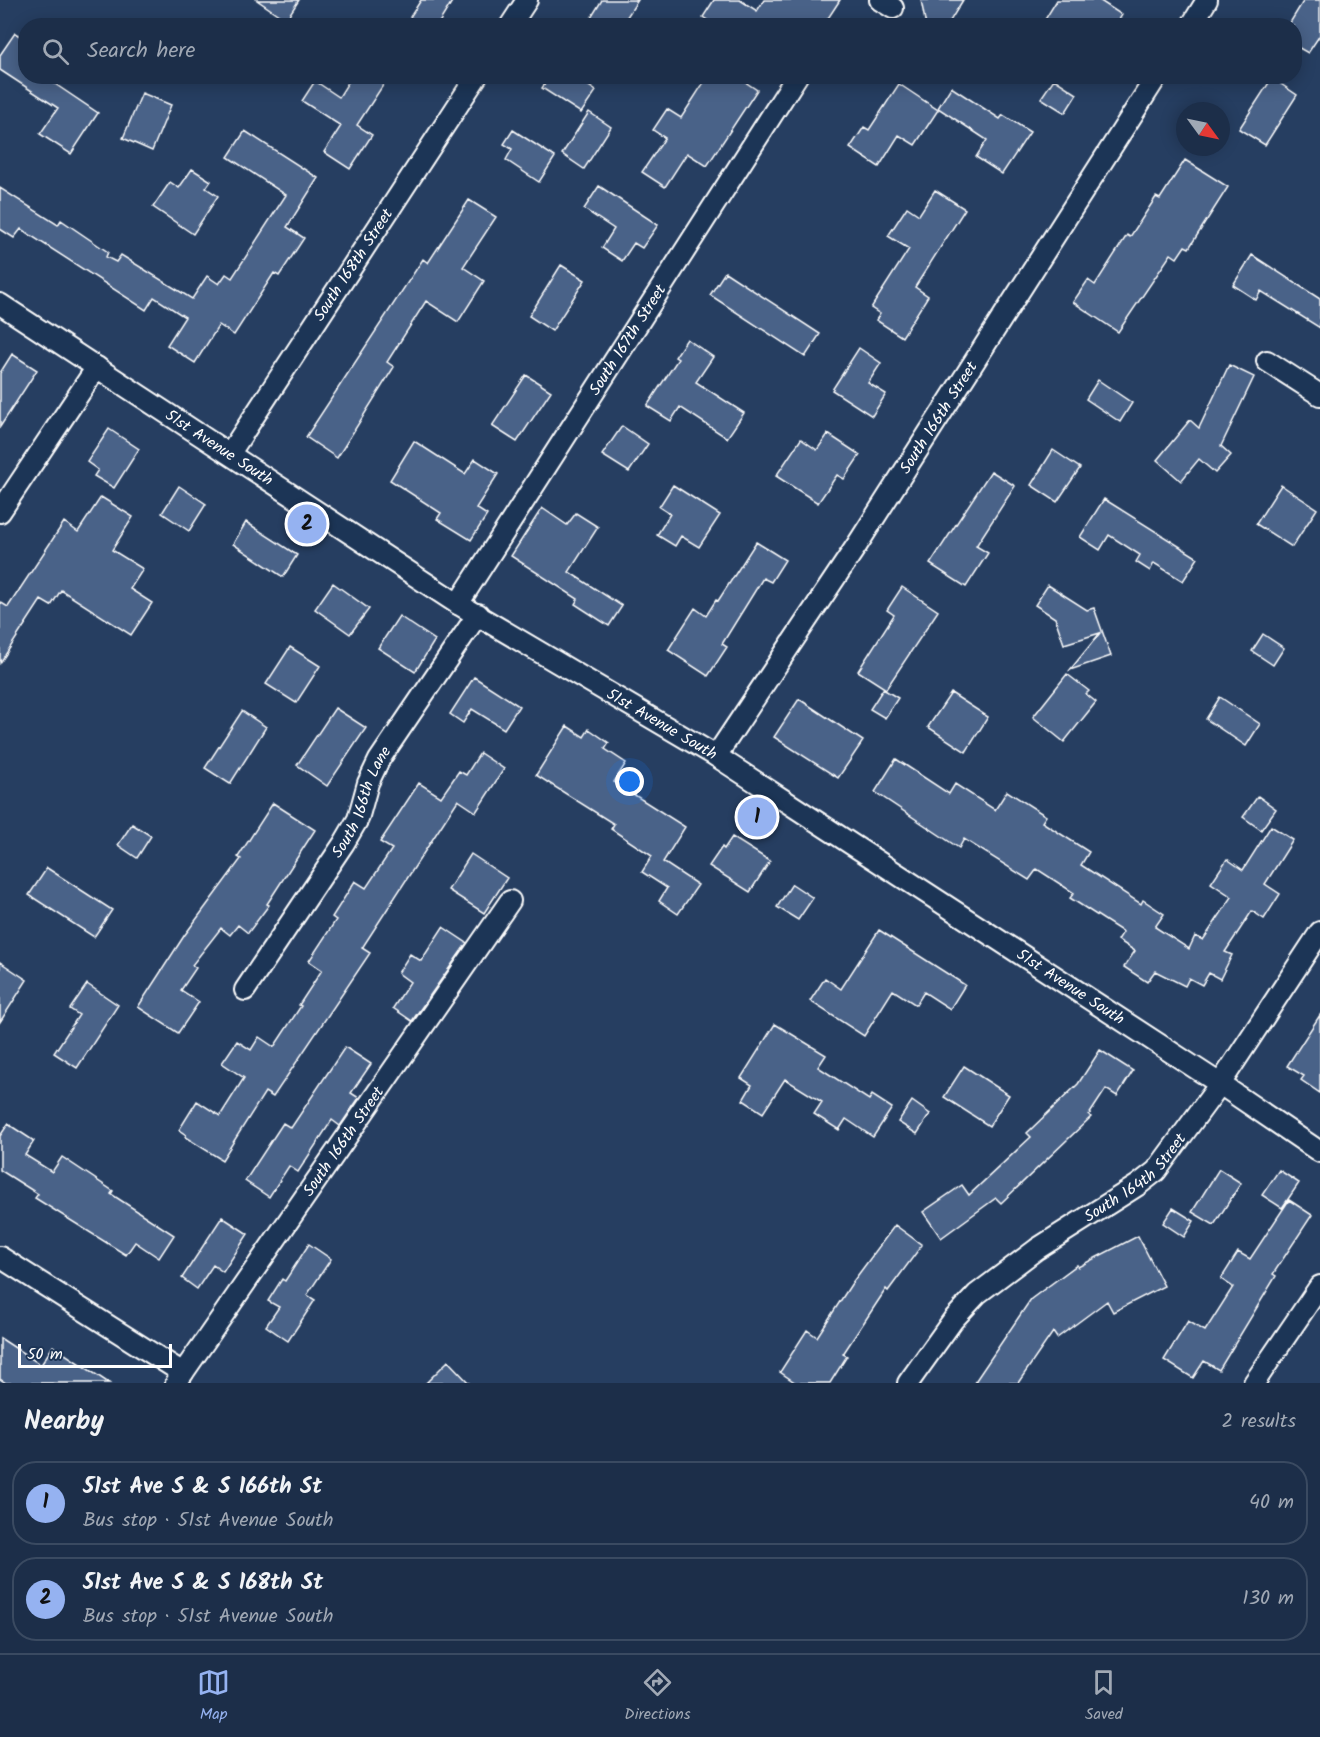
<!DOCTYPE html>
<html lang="en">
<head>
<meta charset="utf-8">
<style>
  :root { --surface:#1c2e49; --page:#293a53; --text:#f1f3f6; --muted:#a0a8b4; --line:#3a4a61; --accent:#95b2f1 }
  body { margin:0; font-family:Kalam,sans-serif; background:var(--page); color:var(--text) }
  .compass { position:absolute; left:1176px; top:102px; width:54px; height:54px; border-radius:50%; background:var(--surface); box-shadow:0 3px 15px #0003; rotate:123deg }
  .scale { position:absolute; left:18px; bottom:15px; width:154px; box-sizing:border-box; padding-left:6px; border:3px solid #fff; border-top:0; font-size:16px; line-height:21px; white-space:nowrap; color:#fff; -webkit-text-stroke:4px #1d3557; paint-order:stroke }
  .you { position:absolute; left:630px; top:782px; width:21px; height:21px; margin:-15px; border:4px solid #fff; border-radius:50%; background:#1a73e8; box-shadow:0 0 0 9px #1a73e833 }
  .badge { display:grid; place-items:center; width:39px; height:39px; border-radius:50%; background:var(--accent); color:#111; font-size:20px; font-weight:700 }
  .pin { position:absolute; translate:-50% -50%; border:3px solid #fff; box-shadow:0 2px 6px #0006 }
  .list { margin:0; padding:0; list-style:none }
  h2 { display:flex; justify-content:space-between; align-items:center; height:78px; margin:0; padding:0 24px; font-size:26px }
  h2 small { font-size:20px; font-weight:400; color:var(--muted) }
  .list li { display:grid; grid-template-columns:39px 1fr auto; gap:18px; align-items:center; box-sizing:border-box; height:84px; margin:0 12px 12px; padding:0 12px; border:2px solid var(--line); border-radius:24px }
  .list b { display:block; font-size:22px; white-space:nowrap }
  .list p { margin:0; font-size:20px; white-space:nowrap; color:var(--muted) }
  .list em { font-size:20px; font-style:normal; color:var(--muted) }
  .icon { flex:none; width:33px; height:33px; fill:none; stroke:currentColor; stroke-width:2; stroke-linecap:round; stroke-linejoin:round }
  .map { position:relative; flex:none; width:1320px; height:1383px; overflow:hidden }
  .search { position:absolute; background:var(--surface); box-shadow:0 3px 15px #0003; left:18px; right:18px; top:18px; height:66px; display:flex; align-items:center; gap:15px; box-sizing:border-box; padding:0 21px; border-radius:24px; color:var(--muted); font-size:22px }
  .sheet { height:270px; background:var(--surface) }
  nav { display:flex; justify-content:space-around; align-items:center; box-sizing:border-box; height:84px; border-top:2px solid var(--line); background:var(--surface); font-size:16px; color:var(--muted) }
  nav a { display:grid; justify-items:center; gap:3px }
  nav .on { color:var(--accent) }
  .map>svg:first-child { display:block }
</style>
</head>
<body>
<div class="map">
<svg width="1320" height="1383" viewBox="0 0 1320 1383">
  <rect width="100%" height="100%" fill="#263e61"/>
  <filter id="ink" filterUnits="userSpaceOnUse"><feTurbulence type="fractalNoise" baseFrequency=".0167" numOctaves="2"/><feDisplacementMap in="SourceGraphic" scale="12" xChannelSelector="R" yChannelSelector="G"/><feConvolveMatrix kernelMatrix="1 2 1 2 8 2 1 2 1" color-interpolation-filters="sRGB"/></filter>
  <g filter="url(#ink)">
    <!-- building -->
    <path fill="#4a6288" stroke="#fff" stroke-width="1.5" d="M257 0H299L286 20Z
      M421 0H453L437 26H423L410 17Z
      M602 0H638L621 26H586Z
      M714 0H740L757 11 764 0H840L823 26H716L703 17Z
      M921 0H963L947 26H926Z
      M1057 0H1099L1122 15 1115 26H1041Z
      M1304 0H1320V35L1308 53 1294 45V26H1288Z
      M15 33 26 40V76H43L98 113 71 154 40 134 58 108 0 70V55Z
      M352 76H389L357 125 372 135 350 169 324 152 341 126 302 101 315 81 339 97Z
      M550 76H574L596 91 581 113 542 88Z
      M708 76H736L757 90 707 166 687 153 665 187 642 172 665 138 653 130 667 109 681 118Z
      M1272 78 1297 95 1265 145 1239 129Z
      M1054 79 1077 94 1065 113 1041 98Z
      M899 84 938 110 915 145 899 135 879 167 850 148 864 127 869 130Z
      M951 87 1000 119 1003 115 1030 132 1002 174 976 157 987 140 938 108Z
      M142 93 171 105 152 151 123 138Z
      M589 112 611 127 584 169 562 154Z
      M513 130 555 157 539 182 506 160 512 149 504 144Z
      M245 131 318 178 287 227 304 238 279 276 274 273 234 335 219 325 195 363 167 345 185 317 154 297 146 310 21 229 14 238 0 229V188L58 225 61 220 108 252 106 257 116 262 121 255 192 299 207 276 219 284 226 274 232 278 286 195 228 157Z
      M1185 160 1228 187 1189 248 1185 246 1177 258 1171 254 1118 332 1073 302 1088 280 1095 285 1127 235 1130 237 1156 197 1160 199Z
      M192 169 211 181 206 188 218 196 193 234 153 207 170 182 179 188Z
      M599 186 658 225 642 248 634 243 622 261 602 248 614 229 584 209Z
      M935 190 965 209 915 287 928 296 902 337 876 320 880 314 871 308 909 249 888 236 907 207 919 215Z
      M469 200 496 217 463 267 484 281 458 322 426 301 387 362 394 367 337 458 306 437 423 259 428 263Z
      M1252 255 1320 299V328L1261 291 1256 300 1233 285Z
      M561 265 585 280 552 331 529 316Z
      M725 272 820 334 805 357 710 295Z
      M687 339 713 357 696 382 744 413 727 438 680 407 671 421 647 406 678 359 675 357Z
      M859 348 881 363 868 383 886 394 872 416 832 390Z
      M12 354 37 370 0 427V373Z
      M1229 365 1254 377 1221 446 1231 455 1215 473 1199 459 1181 481 1157 460 1190 420 1199 428Z
      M526 375 551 391 517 442 492 426Z
      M1098 380 1132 403 1120 422 1086 399Z
      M622 426 648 444 629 472 602 455Z
      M109 429 139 449 114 488 94 476 98 470 87 462Z
      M828 434 860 455 844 479 837 475 818 503 776 476 801 439 817 450Z
      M414 441 465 474 475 459 498 474 476 508 487 515 471 540 437 519 441 513 390 480Z
      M1053 450 1080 468 1057 502 1031 485Z
      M991 471 1015 486 976 546 988 553 966 587 930 564Z
      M673 485 720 515 699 547 681 536 675 546 657 535 670 514 659 507Z
      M1281 485 1317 509 1292 547 1256 524Z
      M179 486 206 504 189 531 162 513Z
      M101 497 133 517 112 550 143 569 130 589 152 603 131 635 61 590 51 606 41 600 0 663V602L8 607 64 522 78 532Z
      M1104 499 1198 558 1183 581 1154 563 1150 571 1136 562 1140 555 1109 535 1100 550 1080 537Z
      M542 508 567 525 576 513 598 527 569 572 622 606 609 626 575 604 578 599 511 556Z
      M246 522 297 555 283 577 233 544Z
      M756 542 785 560 771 582 763 578 722 644 727 647 708 676 668 650 695 608 706 616 716 600 718 601Z
      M333 583 369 609 350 634 315 609Z
      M1048 585 1087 610 1094 608 1111 656 1070 670 1100 633 1064 644 1055 618 1035 605Z
      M902 587 938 611 886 689 858 671 894 615 887 610Z
      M399 616 435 640 415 672 378 648Z
      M1263 634 1284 648 1273 665 1252 651Z
      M290 647 320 666 296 703 266 684Z
      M1067 674 1089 691 1086 694 1096 702 1064 742 1033 717Z
      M474 677 519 706 504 729 472 709 463 723 450 714Z
      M883 689 898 698 885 718 870 709Z
      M951 693 988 717 966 752 928 727Z
      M1220 697 1260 724 1246 746 1206 719Z
      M799 699 863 741 838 778 774 737Z
      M335 708 366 728 327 786 297 765Z
      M242 711 266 727 230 784 205 768Z
      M567 726 584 737 589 729 609 743 605 749 626 763 614 782 685 827 663 862 698 885 678 914 659 901 667 888 642 872 652 856 611 829 614 824 536 775Z
      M480 753 504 769 476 812 458 800 362 948 370 953 273 1097 265 1092 222 1160 185 1137 186 1135 179 1130 197 1101 220 1116 244 1078 222 1063 237 1041 251 1050 259 1037 274 1047 301 1006 299 1005 322 970 309 961 336 920 332 917 355 881 366 888 392 849 380 842 419 783 441 797 459 771 466 775Z
      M896 759 949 794 955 784 995 810 1007 791 1046 816 1042 822 1089 852 1081 865 1141 904 1143 900 1164 914 1155 927 1189 949 1195 936 1203 940 1232 897 1211 883 1227 859 1243 870 1271 826 1293 840 1265 884 1280 894 1264 919 1252 911 1225 952 1232 955 1220 979 1209 973 1202 985 1189 978 1185 986 1155 971 1147 982 1124 967 1135 951 1118 940 1123 932 1070 898 1074 893 1037 869 1029 880 964 839 959 848 875 792Z
      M1258 796 1276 809 1261 830 1243 817Z
      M273 803 315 830 267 904 269 905 248 933 238 925 230 935 221 928 192 965 196 968 181 990 199 1002 178 1033 138 1007 184 936 241 859 238 857Z
      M132 824 151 836 137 858 118 845Z
      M732 837 770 861 750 892 709 866 722 847 724 849Z
      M471 854 507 878 484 913 448 890Z
      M47 868 112 910 94 937 29 895Z
      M792 884 813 898 798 920 777 907Z
      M443 927 467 943 412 1021 393 1008 410 982 398 973 410 954 421 961Z
      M879 930 965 985 950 1009 924 992 916 1005 893 990 864 1036 810 1001 825 978 841 989Z
      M0 962 27 980 0 1022Z
      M87 984 118 1005 77 1068 54 1053 79 1015 70 1009Z
      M1320 1015V1093L1301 1080 1304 1076 1287 1066Z
      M775 1024 826 1055 818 1067 869 1100 872 1095 892 1108 873 1137 846 1119 839 1130 814 1114 822 1102 785 1079 763 1113 743 1100 752 1085 741 1078Z
      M345 1047 371 1064 351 1093 359 1098 340 1126 332 1120 298 1172 289 1166 269 1197 245 1181 283 1123 291 1128Z
      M1100 1050 1133 1071 1117 1096 1106 1089 1089 1115 1091 1117 1001 1203 996 1198 941 1238 923 1212 962 1185 969 1195 1031 1137 1027 1133 1078 1084Z
      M964 1066 1009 1095 989 1126 944 1097Z
      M912 1101 930 1114 917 1134 898 1122Z
      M8 1124 34 1141 25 1155 52 1172 62 1157 113 1191 111 1194 174 1235 159 1258 135 1242 126 1255 35 1198 38 1194 0 1170V1136Z
      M1219 1169 1241 1183 1214 1225 1192 1212Z
      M1279 1170 1299 1183 1282 1208 1262 1195Z
      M1289 1200 1312 1215 1273 1274 1276 1276 1219 1370 1204 1361 1193 1378 1164 1360 1188 1321 1205 1331 1233 1287 1221 1279 1238 1252 1250 1259Z
      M1173 1208 1194 1221 1184 1237 1163 1223Z
      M222 1217 248 1234 223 1272 213 1265 197 1289 182 1278Z
      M895 1225 922 1245 888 1291 886 1289 843 1354 847 1356 830 1383H796L780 1372 807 1330 817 1337 852 1283Z
      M1138 1236 1164 1286 1113 1312 1107 1301 1057 1338 1053 1332 1018 1383H974L1031 1299 1077 1265 1078 1267Z
      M309 1244 331 1259 307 1295 315 1300 288 1341 266 1326 279 1307 268 1301 282 1279 285 1281Z
      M0 1338 41 1365 53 1346 109 1383H6L0 1379Z
      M448 1361 469 1383H426Z"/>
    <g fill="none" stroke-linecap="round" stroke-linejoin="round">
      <!-- minor casing -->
      <g stroke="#fff" stroke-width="24">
        <g id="minor">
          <path d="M880 0 893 8"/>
          <path d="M510 26 527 0"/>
          <path d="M1191 26 1207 0"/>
          <path id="s1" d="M0 304 458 604 716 756 1220 1084 1320 1152"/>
          <path d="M1267 361 1320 395"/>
          <path id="s2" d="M230 453 477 76"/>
          <path d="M0 512 97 367"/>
          <path id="s3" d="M458 604 797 76"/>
          <path id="s4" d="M716 756 857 545 1157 76"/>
          <path id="s5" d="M245 990 344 843 358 819 368 783 379 760 478 614"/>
          <path d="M0 1257 183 1373"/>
          <path id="s6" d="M176 1383 510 901"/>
          <path id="s7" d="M908 1383 953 1320 977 1294 1037 1249 1138 1185 1156 1171 1220 1084 1320 932"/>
          <path d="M1254 1383 1320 1286"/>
        </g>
      </g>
      <!-- minor -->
      <use href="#minor" stroke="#1d3557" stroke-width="20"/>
    </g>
  </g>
  <g text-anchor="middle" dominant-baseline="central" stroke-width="4.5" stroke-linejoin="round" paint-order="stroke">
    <!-- street labels -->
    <g font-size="16" fill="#fff" stroke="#1d3557">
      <text stroke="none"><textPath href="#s2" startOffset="225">South 168th Street</textPath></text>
      <text stroke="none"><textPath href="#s3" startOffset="314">South 167th Street</textPath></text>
      <text stroke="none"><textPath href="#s4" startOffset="405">South 166th Street</textPath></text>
      <text stroke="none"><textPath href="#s1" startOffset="262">51st Avenue South</textPath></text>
      <text stroke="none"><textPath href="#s1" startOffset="784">51st Avenue South</textPath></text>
      <text stroke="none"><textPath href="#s5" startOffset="222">South 166th Lane</textPath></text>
      <text stroke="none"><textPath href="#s1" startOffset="1270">51st Avenue South</textPath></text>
      <text stroke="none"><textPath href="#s6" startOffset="294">South 166th Street</textPath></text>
      <text stroke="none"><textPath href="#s7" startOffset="310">South 164th Street</textPath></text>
    </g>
  </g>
</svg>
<svg class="compass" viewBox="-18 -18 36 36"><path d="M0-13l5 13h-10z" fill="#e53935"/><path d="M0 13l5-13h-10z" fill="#a0a8b4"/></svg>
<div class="scale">50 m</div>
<div class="you"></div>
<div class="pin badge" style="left:757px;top:817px">1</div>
<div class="pin badge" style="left:307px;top:524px">2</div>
<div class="search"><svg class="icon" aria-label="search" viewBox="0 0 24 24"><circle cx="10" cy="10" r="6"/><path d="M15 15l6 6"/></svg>Search here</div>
</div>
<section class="sheet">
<h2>Nearby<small>2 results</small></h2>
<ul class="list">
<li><span class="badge">1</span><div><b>51st Ave S &amp; S 166th St</b><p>Bus stop · 51st Avenue South</p></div><em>40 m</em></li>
<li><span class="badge">2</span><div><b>51st Ave S &amp; S 168th St</b><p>Bus stop · 51st Avenue South</p></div><em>130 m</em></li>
</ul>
</section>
<nav>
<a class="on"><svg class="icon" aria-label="map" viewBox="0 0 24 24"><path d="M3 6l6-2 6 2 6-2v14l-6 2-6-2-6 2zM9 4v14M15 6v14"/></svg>Map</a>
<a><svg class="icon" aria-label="directions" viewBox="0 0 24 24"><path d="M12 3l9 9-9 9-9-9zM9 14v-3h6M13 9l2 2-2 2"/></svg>Directions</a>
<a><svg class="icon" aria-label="saved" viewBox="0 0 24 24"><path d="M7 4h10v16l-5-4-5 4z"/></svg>Saved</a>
</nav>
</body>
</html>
